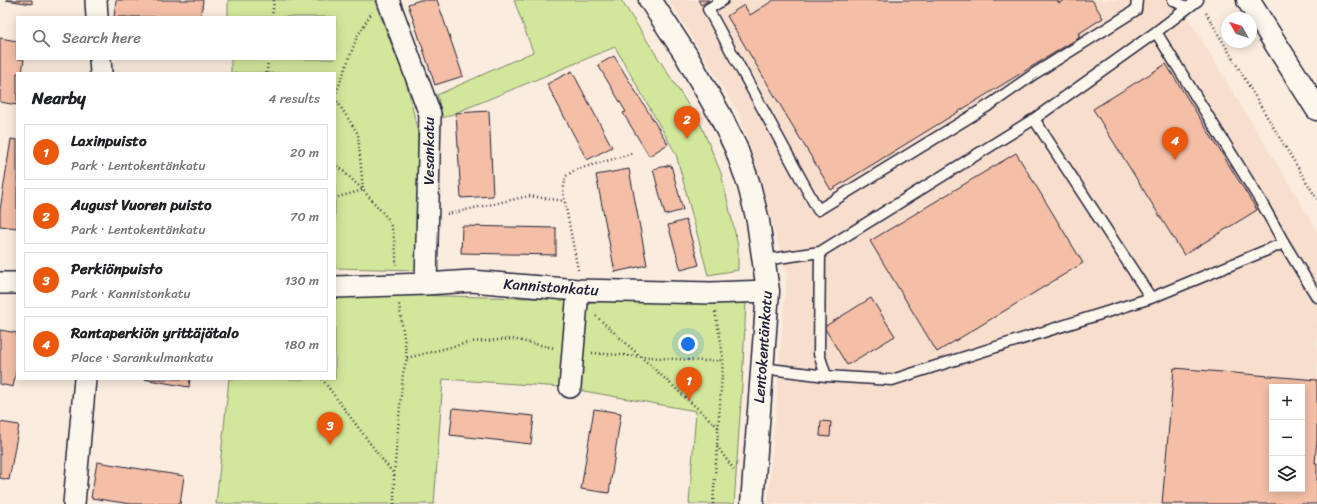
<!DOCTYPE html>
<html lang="en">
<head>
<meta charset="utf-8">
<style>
  :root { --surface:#fff; --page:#f2f2f2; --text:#202124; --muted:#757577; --line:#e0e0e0; --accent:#ea580c }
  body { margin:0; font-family:Sriracha,sans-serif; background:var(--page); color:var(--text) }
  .controls { position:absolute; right:12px; bottom:12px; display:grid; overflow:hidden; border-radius:0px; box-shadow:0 2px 10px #0003 }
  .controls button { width:36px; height:36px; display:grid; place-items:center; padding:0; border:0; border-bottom:1px solid var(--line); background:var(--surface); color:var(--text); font:20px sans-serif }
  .compass { position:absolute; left:1221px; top:12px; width:36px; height:36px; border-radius:50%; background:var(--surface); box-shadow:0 2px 10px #0003; rotate:309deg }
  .you { position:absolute; left:688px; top:344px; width:14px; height:14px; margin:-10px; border:3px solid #fff; border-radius:50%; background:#1a73e8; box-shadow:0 0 0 6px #1a73e833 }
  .badge { display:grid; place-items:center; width:26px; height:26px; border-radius:50%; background:var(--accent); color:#fff; font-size:13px; font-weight:700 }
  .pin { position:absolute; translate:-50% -33px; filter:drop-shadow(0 1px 2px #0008) }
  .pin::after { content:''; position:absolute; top:21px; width:14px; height:12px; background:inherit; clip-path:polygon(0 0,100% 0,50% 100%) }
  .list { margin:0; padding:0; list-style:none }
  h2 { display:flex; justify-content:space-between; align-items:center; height:52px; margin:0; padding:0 16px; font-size:17px }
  h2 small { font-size:13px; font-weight:400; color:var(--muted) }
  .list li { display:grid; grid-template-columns:26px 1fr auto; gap:12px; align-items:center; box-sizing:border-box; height:56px; margin:0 8px 8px; padding:0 8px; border:1px solid var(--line); border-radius:0px }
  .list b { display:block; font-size:15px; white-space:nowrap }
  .list p { margin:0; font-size:13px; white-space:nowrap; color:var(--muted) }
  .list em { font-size:13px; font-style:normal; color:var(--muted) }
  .icon { flex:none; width:22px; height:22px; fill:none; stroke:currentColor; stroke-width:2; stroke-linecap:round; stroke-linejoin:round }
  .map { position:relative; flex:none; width:1317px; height:504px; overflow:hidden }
  .search { position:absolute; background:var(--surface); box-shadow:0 2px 10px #0003; left:16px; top:16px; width:320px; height:44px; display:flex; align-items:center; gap:10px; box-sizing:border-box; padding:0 14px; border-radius:0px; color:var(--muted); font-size:15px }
  .panel { position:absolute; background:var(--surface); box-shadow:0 2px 10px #0003; left:16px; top:72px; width:320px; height:308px; border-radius:0px }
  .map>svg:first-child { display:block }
</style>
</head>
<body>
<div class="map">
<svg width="1317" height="504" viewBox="0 0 1317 504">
  <rect width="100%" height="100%" fill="#faecde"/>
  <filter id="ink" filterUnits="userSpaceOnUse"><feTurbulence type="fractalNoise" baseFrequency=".025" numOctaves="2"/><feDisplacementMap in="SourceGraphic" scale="8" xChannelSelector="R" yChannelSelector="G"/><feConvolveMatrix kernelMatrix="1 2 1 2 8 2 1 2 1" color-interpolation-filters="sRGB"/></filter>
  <g filter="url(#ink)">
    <!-- built -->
    <path fill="#f8decd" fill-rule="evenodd" d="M669 0H1177L1317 230V504H768L787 273 740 115ZM1272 387H1302V489H1272Z"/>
    <!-- green -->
    <path fill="#d2e79b" stroke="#7a846b" d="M228 0H374L407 84 418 133V270L335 268V73H231V59H335V17H228Z
      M514 0H621L701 125 721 173 738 246V270L708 275 676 154 615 47 443 118 437 95 533 52Z
      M405 295 566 299 562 387 443 379 434 504H216L229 379H335V298Z
      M591 299 746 303 742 385 734 504H689L696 411 578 390 583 315Z"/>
    <!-- building -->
    <path fill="#f4bfa6" stroke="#22223b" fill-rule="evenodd" d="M6 0H32V4Z
      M116 0H203L201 17H114Z
      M420 0H437L463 76 435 85 408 4Z
      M698 0H709L701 5Z
      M774 0H1057L1059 3 1064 0H1092L1103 18 1078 34 1080 37 831 190 727 16 744 5 750 15Z
      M0 38 17 41V59H24L22 73H17V105L0 102Z
      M614 56 668 144 649 156 623 113 626 112 598 65Z
      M1166 64 1257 210 1184 255 1093 109Z
      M572 71 612 147 587 160 547 84Z
      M489 111 493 196 461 198 456 113Z
      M11 139 17 140V228L0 226V210Z
      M1016 153 1083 263 937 352 870 241Z
      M671 165 683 210 665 215 653 169Z
      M629 169 647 265 615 272 596 175Z
      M686 220 699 265 681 270 668 225Z
      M462 226 556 228V255L461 253Z
      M871 298 895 336 847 365 824 327Z
      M0 330 17 333V367L13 387 0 384Z
      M1174 368 1317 380V439L1315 463H1317V504H1162ZM1272 387H1302V489H1272Z
      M143 379H190L189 387Z
      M453 408 534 416 531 444 450 435Z
      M594 409 621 413 609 493 581 489Z
      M821 421 831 422 830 437 820 436Z
      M0 422 19 425 9 480 0 478Z
      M97 462 184 476 180 504H131L91 498Z"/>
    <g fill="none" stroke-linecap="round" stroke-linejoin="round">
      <!-- lane casing -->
      <g stroke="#22223b" stroke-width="13">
        <path id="lane" d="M723 0 708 9 818 210 991 104 1034 74 1136 10 1137 0
          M1173 0 1187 8
          M1156 32 1260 200 1284 243 1317 297
          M1034 119 1151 298
          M820 252 819 354 826 376 892 380 1151 298 1284 243
          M764 260 820 252 1034 119 1156 32 1198 0
          M762 368 826 376"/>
      </g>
      <!-- street casing -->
      <g stroke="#22223b" stroke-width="24">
        <path id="street" d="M96 0 97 17
          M388 0 430 114 426 284
          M100 59 101 73
          M0 283H17
          M335 287 426 284 471 281 578 290 711 293 768 291
          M570 387 578 290
          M74 504 85 379"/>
      </g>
      <!-- secondary casing -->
      <g stroke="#22223b" stroke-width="25">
        <path id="secondary" d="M650 0 686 55 720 115 736 148 749 185 758 221 768 291 752 504"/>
      </g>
      <!-- primary casing -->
      <g stroke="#22223b" stroke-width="25">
        <path id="primary" d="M1248 0 1317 109"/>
      </g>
      <!-- path -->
      <path stroke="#22223b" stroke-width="2.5" stroke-dasharray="1 3" stroke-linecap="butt" d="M1206 13 1266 115 1317 199
        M272 17 274 0
        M267 73 268 59
        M335 96 357 37 372 12
        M335 98 358 134 363 190 389 220 393 232 396 252V265
        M335 163 363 190 335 198
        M447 214 529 196 565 201
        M578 270 563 192 566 176 575 170 634 153
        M596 316 718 427
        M592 353 704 361 723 360
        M407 358 471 342 512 339 554 348
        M322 379 381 458 394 474
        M717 446 734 470
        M394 504V474L403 373 407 358 399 304
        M713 504 723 360 721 342 715 312"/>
      <!-- lane -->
      <use href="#lane" stroke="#fbf7ec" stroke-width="10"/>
      <!-- street -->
      <use href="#street" stroke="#fbf7ec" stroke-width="21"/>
      <!-- secondary -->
      <use href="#secondary" stroke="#fbf7ec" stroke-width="22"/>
      <!-- primary -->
      <use href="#primary" stroke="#fbf7ec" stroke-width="22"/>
    </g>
  </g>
  <g text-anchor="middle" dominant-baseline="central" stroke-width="3" stroke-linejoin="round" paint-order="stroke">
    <!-- street labels -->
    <g font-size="15" fill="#22223b" stroke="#fbf7ec">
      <text transform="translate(429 151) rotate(-90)">Vesankatu</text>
      <text transform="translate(551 287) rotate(4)">Kannistonkatu</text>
      <text transform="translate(763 347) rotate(-86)">Lentokentänkatu</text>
    </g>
  </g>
</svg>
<div class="controls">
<button>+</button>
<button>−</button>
<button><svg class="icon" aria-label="layers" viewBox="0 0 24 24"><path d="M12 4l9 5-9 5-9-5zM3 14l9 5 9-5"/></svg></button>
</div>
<svg class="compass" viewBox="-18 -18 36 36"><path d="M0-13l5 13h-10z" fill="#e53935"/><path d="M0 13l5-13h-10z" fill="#757577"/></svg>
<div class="you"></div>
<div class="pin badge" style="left:689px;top:400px">1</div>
<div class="pin badge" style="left:687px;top:139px">2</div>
<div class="pin badge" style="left:330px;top:445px">3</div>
<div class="pin badge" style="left:1175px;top:160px">4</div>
<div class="search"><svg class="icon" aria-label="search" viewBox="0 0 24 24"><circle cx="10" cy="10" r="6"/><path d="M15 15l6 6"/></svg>Search here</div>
<section class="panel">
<h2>Nearby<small>4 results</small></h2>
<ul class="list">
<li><span class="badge">1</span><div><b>Laxinpuisto</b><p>Park · Lentokentänkatu</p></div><em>20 m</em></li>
<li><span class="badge">2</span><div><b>August Vuoren puisto</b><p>Park · Lentokentänkatu</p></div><em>70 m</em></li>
<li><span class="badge">3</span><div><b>Perkiönpuisto</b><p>Park · Kannistonkatu</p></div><em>130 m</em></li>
<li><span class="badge">4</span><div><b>Rantaperkiön yrittäjätalo</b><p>Place · Sarankulmankatu</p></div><em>180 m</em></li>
</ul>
</section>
</div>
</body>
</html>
